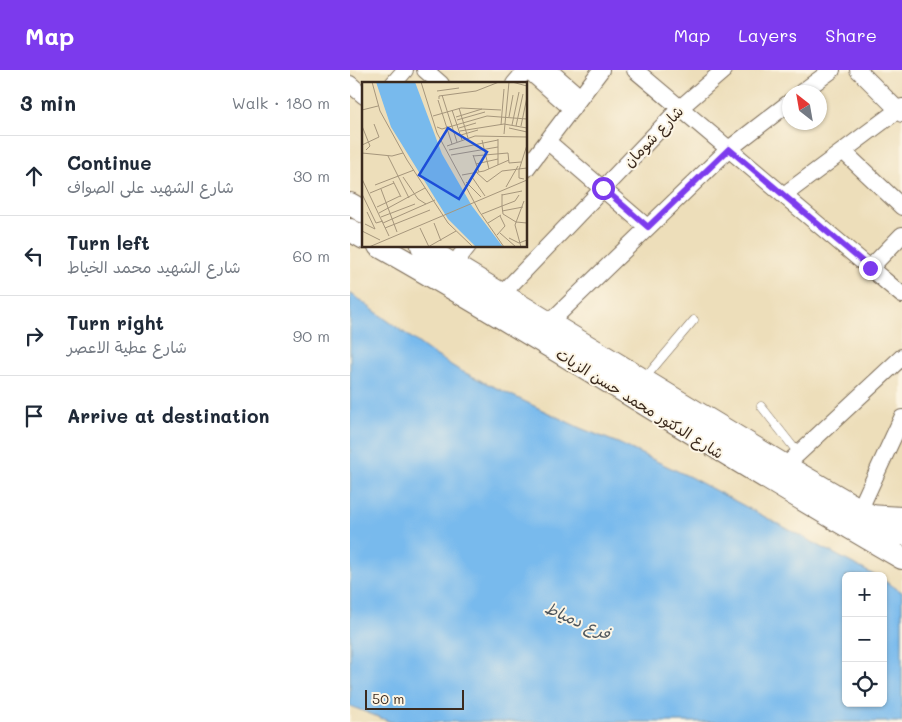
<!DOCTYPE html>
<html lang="en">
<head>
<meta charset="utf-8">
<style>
  :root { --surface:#fff; --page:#f2f2f3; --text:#1f2937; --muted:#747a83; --line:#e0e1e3; --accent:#7c3aed }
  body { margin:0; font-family:Mali,"Playpen Sans Arabic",sans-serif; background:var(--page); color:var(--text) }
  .controls { position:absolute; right:15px; bottom:15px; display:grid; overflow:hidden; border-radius:8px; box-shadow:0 1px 4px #0004 }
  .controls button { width:45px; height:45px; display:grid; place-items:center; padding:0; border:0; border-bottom:1px solid var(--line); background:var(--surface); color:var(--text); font:25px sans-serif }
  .compass { position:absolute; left:432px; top:15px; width:45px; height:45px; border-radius:50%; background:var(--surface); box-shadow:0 1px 4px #0004; rotate:329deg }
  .scale { position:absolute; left:15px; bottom:12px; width:99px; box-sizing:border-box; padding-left:5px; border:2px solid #3b2a1e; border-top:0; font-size:14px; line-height:18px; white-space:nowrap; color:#3b2a1e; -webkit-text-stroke:4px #fcf5e5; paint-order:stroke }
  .stop { position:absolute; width:15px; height:15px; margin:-11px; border:4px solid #7c3aed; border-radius:50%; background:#fff }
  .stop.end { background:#7c3aed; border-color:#fff; box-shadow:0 1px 5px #0008 }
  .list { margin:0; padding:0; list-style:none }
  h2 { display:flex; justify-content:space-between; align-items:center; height:65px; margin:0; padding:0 20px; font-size:21px }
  h2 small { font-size:16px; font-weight:400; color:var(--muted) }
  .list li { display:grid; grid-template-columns:32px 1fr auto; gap:15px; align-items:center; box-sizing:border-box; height:80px; padding:0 20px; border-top:1px solid var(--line) }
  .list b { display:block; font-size:19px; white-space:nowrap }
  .list p { margin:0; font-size:16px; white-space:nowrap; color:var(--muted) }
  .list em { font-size:16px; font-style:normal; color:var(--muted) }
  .icon { flex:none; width:28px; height:28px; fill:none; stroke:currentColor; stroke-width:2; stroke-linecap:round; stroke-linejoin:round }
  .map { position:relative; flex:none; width:552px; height:652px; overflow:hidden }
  header { display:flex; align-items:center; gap:30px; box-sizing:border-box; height:70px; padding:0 25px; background:var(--accent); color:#fff }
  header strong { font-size:24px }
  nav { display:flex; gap:28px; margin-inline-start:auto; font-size:18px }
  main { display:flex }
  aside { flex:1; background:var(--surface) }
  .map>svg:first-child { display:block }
</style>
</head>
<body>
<header>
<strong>Map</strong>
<nav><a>Map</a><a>Layers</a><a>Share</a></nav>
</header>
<main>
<aside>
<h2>3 min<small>Walk · 180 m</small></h2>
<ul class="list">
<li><svg class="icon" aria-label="ahead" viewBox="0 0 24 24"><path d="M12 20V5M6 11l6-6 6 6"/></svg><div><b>Continue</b><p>شارع الشهيد على الصواف</p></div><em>30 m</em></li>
<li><svg class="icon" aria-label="left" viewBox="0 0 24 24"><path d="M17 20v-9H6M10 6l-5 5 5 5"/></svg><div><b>Turn left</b><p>شارع الشهيد محمد الخياط</p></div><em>60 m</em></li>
<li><svg class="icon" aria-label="right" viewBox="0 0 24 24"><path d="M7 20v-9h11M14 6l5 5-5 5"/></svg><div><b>Turn right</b><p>شارع عطية الاعصر</p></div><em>90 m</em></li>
<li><svg class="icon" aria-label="arrive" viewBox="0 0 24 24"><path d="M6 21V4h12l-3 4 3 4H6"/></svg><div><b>Arrive at destination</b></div></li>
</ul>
</aside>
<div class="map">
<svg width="552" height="652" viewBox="0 0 552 652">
  <rect width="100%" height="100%" fill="#fcf5e5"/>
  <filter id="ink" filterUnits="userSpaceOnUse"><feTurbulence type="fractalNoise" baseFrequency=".02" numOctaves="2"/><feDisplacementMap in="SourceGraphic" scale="10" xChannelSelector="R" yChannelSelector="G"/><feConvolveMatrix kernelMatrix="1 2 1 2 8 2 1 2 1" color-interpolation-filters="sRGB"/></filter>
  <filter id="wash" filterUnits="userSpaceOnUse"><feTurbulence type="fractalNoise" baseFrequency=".0096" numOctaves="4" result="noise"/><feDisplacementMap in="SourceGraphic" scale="20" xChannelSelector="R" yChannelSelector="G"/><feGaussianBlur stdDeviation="1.12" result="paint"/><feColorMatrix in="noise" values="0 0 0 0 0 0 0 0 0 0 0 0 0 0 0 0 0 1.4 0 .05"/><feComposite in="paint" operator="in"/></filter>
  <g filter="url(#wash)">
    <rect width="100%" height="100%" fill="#eddeba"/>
    <!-- water -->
    <path fill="#78baed" stroke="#5a7286" d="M0 223 82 283 109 300 230 358 268 373 340 407 526 506H496V633H533V510L552 522V652H41L0 636Z"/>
  </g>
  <g filter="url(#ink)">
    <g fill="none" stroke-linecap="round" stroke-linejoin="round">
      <!-- lane casing -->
      <g stroke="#796955" stroke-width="9">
        <path id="lane" d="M295 308 344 250
          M411 336 448 383"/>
      </g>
      <!-- street casing -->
      <g stroke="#796955" stroke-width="18">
        <path id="street" d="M75 0 91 14
          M178 0 222 39
          M199 0 230 27
          M285 0 552 225
          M508 0 552 44
          M0 14 14 26
          M43 14 55 0
          M164 14 176 0
          M452 22 482 0
          M197 71 297 157
          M494 82 552 137
          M176 99 251 0
          M434 125 552 37
          M104 194 118 176
          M520 198 552 165
          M153 223 330 38 374 0
          M200 252 379 79 440 32
          M435 396 552 287
          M510 439 552 348
          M519 443 552 445"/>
      </g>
      <!-- secondary casing -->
      <g stroke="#796955" stroke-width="24">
        <path id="secondary" d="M0 134 14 142
          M0 160 14 168
          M29 176C206 276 376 387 552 488
          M72 176 435 396 552 464"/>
      </g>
      <!-- lane -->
      <use href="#lane" stroke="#fff" stroke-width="8"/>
      <!-- street -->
      <use href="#street" stroke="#fff" stroke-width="16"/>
      <!-- secondary -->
      <use href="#secondary" stroke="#fff" stroke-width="22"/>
    </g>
  </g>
  <g fill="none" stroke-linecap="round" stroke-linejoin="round" filter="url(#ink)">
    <!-- route -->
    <path stroke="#7c3aed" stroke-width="6" d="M253 118 298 157 379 79 520 198"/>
  </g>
  <g text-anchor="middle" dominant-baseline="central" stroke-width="4" stroke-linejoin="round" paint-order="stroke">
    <!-- street labels -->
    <g font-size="15" fill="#3b2a1e" stroke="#fcf5e5">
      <text transform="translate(303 66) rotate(-46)">شارع شومان</text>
      <text transform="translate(290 333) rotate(32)">شارع الدكتور محمد حسن الزيات</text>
    </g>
    <!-- water labels -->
    <g font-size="16" font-style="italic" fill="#4d555c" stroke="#fcf5e5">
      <text transform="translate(228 550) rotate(24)">فرع دمياط</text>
    </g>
  </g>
  <!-- overview -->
  <g transform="translate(12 12)">
    <rect width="165" height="165" fill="#eddeba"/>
    <path d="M14 0H53L80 72 110 124 141 165H114L86 137 29 45Z" fill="#78baed"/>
    <path fill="none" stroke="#a6967c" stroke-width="1" d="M10 0 18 29 45 78 86 141 111 165M59 0 75 51 117 129 142 165M150 0 165 4M75 9 97 6M80 13 95 60M77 17V14L114 9 137 0M76 18 90 62M97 26 106 56M0 28 16 24M90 28 100 58M71 34 99 26 139 28M94 35 120 27M147 35 151 13M95 38 123 30M139 43 142 7M150 43 157 10M0 44 8 64 4 68M154 44 161 12M159 44 165 15M75 45 80 47 125 34 165 37M97 46 114 41M147 46 165 50M98 49 142 42 165 46M142 52 147 0M99 53 116 48M136 57V83M120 58 127 87M0 63 17 55 12 42M85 64 113 54 165 55M87 68 136 58M0 71 30 74 41 71M89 73 136 65M111 73 117 90M26 74 47 116M111 74 146 71 147 81 159 80M114 82 136 77M114 90 125 100 140 89 165 86M100 93 122 89 147 78M41 95 56 117 64 122M110 95 123 114M0 97 27 154M162 97 157 96V88L165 63M31 99 39 115M104 100 119 115M13 103 52 88M144 105 156 84M19 107 35 150M8 111 32 101M0 112 14 141 21 139M140 113 160 109M157 113 153 119 140 124 141 132 154 140 165 141M15 125 38 114M140 129 161 125M17 131 63 106M120 132 140 124V112M19 135 53 122M21 141 73 118M72 141 79 159M126 141 139 133M3 142 13 147 5 130M23 146 68 128M58 146 67 165M0 149 18 158M138 151 154 165M135 153 143 144 138 134M147 156 157 161 165 158M7 165 165 98M66 165 94 149M159 165 153 143 162 119"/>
    <path fill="#1d4ed8" fill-opacity="0.15" stroke="#1d4ed8" stroke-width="2.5" d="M86 46 125 70 97 117 57 93Z"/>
    <rect width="165" height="165" fill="none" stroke="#3b2a1e" stroke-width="2.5"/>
  </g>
</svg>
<div class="controls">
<button>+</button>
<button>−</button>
<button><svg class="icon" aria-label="locate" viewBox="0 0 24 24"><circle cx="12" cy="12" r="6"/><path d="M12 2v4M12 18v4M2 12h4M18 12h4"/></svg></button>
</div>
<svg class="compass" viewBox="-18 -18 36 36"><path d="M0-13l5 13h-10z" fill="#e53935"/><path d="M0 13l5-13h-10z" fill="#747a83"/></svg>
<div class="scale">50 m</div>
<div class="stop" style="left:253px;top:118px"></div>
<div class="stop end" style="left:520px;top:198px"></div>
</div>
</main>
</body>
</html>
